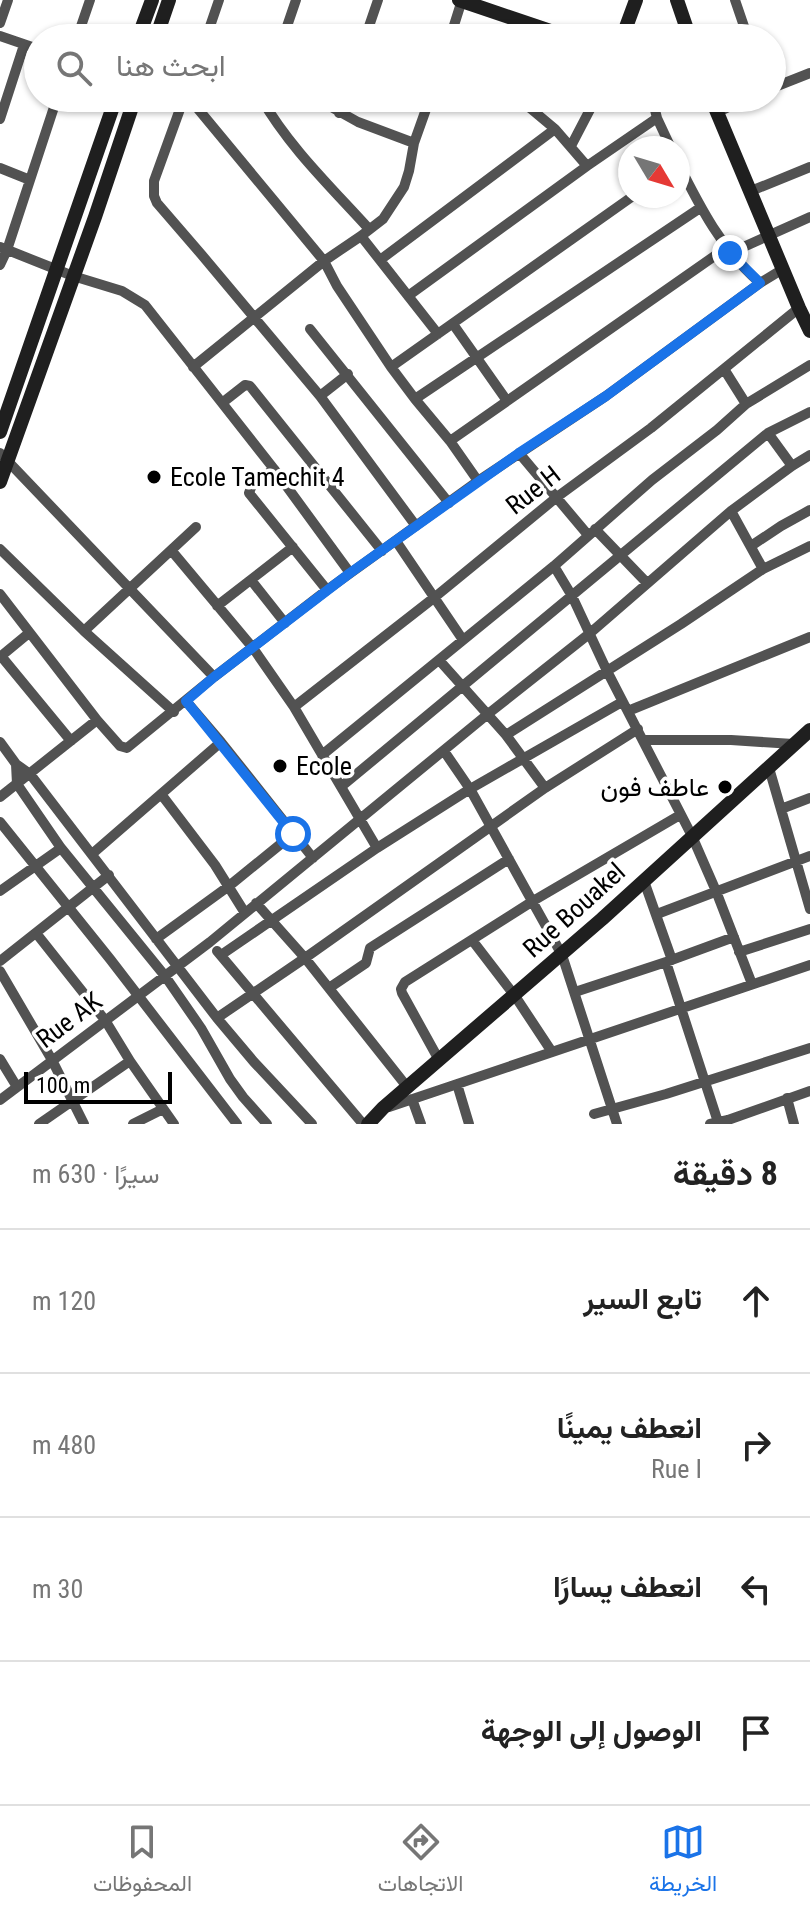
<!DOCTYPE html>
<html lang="ar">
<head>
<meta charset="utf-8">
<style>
  :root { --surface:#fff; --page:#f2f2f2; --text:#222; --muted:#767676; --line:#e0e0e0; --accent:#1a73e8 }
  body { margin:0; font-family:"Roboto Condensed",Vazirmatn,sans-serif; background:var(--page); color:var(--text); direction:rtl }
  .compass { position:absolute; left:618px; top:136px; width:72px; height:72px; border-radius:50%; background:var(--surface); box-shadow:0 2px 6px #0004; rotate:128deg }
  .scale { position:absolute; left:24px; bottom:20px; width:148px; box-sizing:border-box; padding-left:8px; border:4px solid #000; border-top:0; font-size:22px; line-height:28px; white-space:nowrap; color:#000; -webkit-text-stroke:6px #fff; paint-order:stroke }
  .stop { position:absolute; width:24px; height:24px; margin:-18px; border:6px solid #1a73e8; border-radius:50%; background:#fff }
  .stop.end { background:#1a73e8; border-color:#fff; box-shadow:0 2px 8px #0008 }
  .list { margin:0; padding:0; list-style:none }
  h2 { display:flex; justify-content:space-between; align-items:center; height:104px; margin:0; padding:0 32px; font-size:34px }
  h2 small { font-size:26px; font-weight:400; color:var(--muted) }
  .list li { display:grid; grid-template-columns:52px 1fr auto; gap:24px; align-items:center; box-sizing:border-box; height:144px; padding:0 32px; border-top:2px solid var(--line) }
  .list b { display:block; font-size:30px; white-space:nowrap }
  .list p { margin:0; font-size:26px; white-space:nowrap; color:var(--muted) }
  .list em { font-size:26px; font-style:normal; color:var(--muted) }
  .icon { flex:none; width:44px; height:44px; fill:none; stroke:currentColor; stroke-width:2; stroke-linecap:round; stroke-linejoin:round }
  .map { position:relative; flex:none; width:810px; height:1124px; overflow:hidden; direction:ltr }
  .search { position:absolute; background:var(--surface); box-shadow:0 2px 6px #0004; left:24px; right:24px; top:24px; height:88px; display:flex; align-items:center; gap:20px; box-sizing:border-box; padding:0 28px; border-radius:44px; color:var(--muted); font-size:30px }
  .sheet { height:680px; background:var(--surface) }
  nav { display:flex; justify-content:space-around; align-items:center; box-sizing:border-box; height:112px; border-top:2px solid var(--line); background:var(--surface); font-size:22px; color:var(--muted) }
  nav a { display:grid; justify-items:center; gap:4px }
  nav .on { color:var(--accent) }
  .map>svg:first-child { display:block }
</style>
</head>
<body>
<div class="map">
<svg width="810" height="1124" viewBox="0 0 810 1124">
  <rect width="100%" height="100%" fill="#fff"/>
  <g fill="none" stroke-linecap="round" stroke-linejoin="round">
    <!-- street -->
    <path stroke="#525252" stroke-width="10" d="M735 0 748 38
      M0 23 8 0
      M0 36 38 49
      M77 38 90 0
      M206 38 219 0
      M283 38 296 0
      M365 38 378 0
      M450 38 462 0
      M772 88 810 73
      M184 98 154 181V196L157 203 201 254 320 396 416 526
      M189 98 324 261 337 286 391 367 415 399 450 441 478 481
      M261 98C289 147 331 187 369 229
      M315 98 358 122 414 143
      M481 98 501 104 520 103 530 108 555 129 587 166
      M652 98 657 118 671 148
      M718 112 748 98
      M339 113 344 98
      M0 119 24 45
      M571 146 596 98
      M678 163C700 207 722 250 760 283
      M0 168 30 180
      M751 191 810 167
      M361 236 438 334
      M0 247 73 276 122 291 145 305 274 469 350 573
      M730 253 810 217
      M380 260 555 129
      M0 265 7 250 57 98
      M408 296 587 166 657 118
      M453 324 507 401
      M310 329 449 503
      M193 367 324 261 361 236 383 219 404 187 409 171 414 143 430 98
      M391 367 633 196
      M724 369 746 404
      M320 396 348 374
      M415 399 700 208
      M222 403 245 385 250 386 382 551
      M768 433 792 466
      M450 441 726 248
      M0 453 214 677
      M519 453 588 535
      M274 469 252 485 249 493 327 590
      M731 511 763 569
      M595 529 647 583
      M396 541 463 640
      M751 546 781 526 810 510
      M0 549 84 631 174 712
      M171 550 253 648 294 707 377 848
      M554 566 572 596 607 671 692 836 716 891 752 984
      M251 580 285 623
      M0 594 97 720 120 746 127 748 214 677 327 590 478 481 606 396 760 283 783 269
      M217 606 293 547
      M84 631 196 527
      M1 656 71 741
      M0 657 29 633
      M439 660 506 735 545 788
      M294 707 435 597 557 497 651 428 799 308
      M628 711 810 637
      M506 735 681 624 763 569 810 546
      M643 740H731L793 744
      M0 742 16 764 30 774 217 1018 254 1062 312 1124
      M221 742 313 858
      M444 751 470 789 562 955 617 1124
      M322 755 554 566 652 480 717 430 746 404 810 365
      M16 764 17 784 61 848 165 976 201 1028 230 1079 243 1097 267 1124
      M769 768 810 909
      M342 786 768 433 810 412
      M161 794 215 865 245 913
      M0 797 97 720
      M781 809 810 798
      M0 822 110 959 237 1124
      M92 854 221 742 186 701
      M644 881 672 960
      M0 891 61 848
      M256 903 305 958 408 1088
      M657 914 810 856
      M36 933 105 1020 130 1061 174 1124
      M156 939 229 886 293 834
      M472 940 515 996 552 1052
      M217 951 363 1124
      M739 952 810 929
      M221 955 377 848 470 789 622 702
      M0 961 109 875
      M666 962 718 1122
      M0 971 52 1060 84 1124
      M329 988 366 963 370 948 509 859
      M575 992 666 962 734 937
      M217 1018 305 958 545 788 638 729
      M0 1059 17 1087
      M439 1060 402 993 401 989 405 982 533 901 680 815
      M457 1084 469 1124
      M787 1098 794 1124
      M412 1099 421 1124
      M0 1100 210 942 488 714 589 634 731 511 792 466 810 455
      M389 1107 810 965
      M594 1114 666 1094 810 1048
      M39 1124 130 1061
      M133 1124 163 1109
      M710 1124 728 1120 810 1091"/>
    <!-- secondary -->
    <path stroke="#1f1f1f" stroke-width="14" d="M459 0 571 38
      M677 0 690 38
      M138 38 152 0
      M156 38 169 0
      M622 38 636 0
      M711 98 799 308 810 331
      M0 432 116 98
      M0 482 95 217 135 98
      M368 1124 383 1108 602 919 810 730"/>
  </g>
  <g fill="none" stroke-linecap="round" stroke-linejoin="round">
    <!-- route -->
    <path stroke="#1a73e8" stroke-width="10" d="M293 834 186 701 214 677 350 573 519 453 606 396 760 283 730 253"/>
  </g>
  <!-- markers -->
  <g fill="#000" stroke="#fff" stroke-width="3">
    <circle cx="154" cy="477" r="8"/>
    <circle cx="280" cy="766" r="8"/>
    <circle cx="725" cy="787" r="8"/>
  </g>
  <g text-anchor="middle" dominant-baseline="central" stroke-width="7" stroke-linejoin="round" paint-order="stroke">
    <!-- poi labels -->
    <g font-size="26" fill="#000" stroke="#fff" text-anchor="start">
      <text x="170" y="477">Ecole Tamechit 4</text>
      <text x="296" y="766">Ecole</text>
      <text x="709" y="787" text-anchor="end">عاطف فون</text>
    </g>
    <!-- street labels -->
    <g font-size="26" fill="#000" stroke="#fff">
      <text transform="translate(533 490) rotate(-38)">Rue H</text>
      <text transform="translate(574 910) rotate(-42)">Rue Bouakel</text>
      <text transform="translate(69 1020) rotate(-37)">Rue AK</text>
    </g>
  </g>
</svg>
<svg class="compass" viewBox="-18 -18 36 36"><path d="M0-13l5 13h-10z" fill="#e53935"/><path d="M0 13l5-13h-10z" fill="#767676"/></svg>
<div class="scale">100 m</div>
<div class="stop" style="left:293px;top:834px"></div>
<div class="stop end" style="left:730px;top:253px"></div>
<div class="search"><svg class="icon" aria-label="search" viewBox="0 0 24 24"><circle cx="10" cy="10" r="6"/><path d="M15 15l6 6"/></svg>ابحث هنا</div>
</div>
<section class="sheet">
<h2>8 دقيقة<small>سيرًا · 630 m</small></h2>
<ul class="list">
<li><svg class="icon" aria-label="ahead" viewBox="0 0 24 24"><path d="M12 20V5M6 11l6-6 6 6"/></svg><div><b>تابع السير</b></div><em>120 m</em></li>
<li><svg class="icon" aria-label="right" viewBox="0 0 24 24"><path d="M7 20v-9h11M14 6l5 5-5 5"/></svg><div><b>انعطف يمينًا</b><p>Rue I</p></div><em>480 m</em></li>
<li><svg class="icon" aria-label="left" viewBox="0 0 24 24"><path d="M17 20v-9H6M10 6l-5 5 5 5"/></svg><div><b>انعطف يسارًا</b></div><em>30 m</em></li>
<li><svg class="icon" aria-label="arrive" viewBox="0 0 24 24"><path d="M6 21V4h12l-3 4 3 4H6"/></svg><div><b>الوصول إلى الوجهة</b></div></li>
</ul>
</section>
<nav>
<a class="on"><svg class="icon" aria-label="map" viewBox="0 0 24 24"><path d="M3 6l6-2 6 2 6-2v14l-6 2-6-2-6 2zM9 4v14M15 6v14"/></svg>الخريطة</a>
<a><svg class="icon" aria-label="directions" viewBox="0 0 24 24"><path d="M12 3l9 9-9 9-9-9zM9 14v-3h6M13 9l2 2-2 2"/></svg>الاتجاهات</a>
<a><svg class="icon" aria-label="saved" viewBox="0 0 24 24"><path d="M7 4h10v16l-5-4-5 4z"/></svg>المحفوظات</a>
</nav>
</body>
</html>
